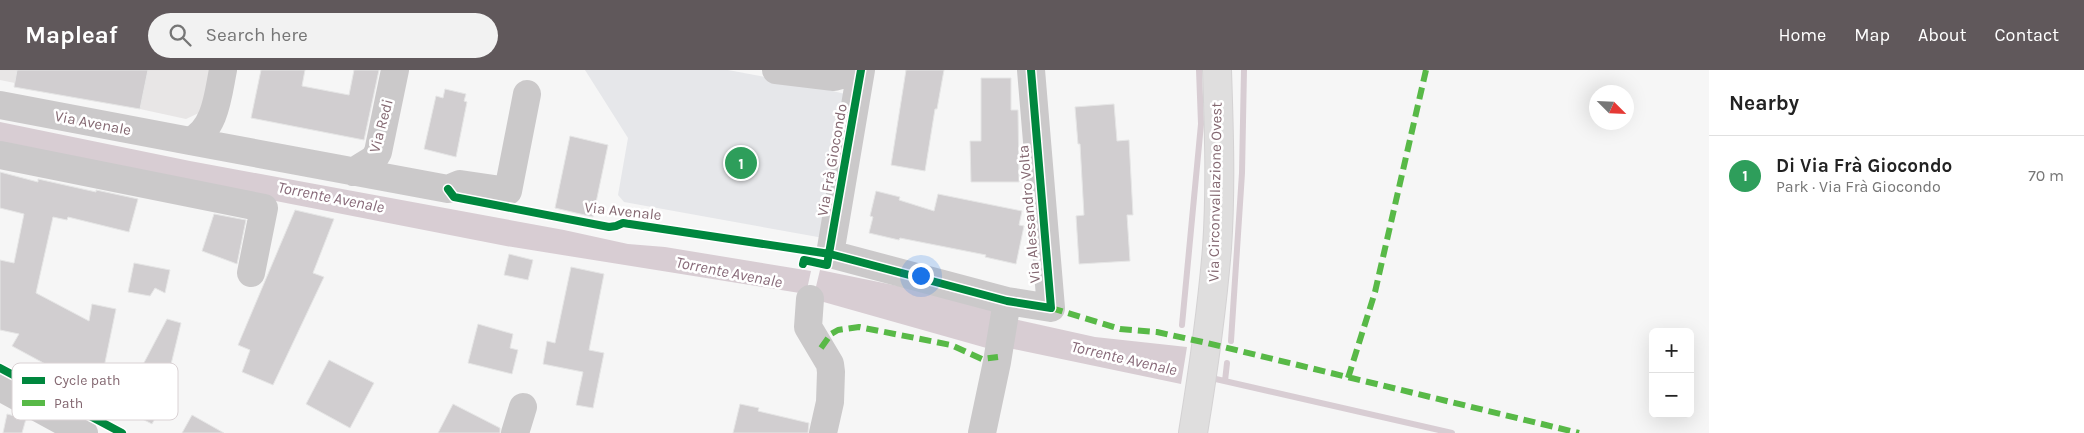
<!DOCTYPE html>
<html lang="en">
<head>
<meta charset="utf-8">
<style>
  :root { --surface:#fff; --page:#f2f2f2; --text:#222; --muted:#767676; --line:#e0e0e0; --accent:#60585b }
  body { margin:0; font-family:Karla,sans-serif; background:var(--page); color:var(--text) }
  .controls { position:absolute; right:15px; bottom:15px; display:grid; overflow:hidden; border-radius:8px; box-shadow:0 5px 20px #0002 }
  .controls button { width:45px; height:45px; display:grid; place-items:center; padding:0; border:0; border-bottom:1px solid var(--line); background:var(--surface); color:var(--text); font:25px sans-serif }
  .compass { position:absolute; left:1589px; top:15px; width:45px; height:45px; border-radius:50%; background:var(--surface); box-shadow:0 5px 20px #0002; rotate:114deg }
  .you { position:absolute; left:920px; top:205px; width:18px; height:18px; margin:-12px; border:4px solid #fff; border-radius:50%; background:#1a73e8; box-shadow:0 0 0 8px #1a73e833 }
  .badge { display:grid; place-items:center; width:32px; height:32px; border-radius:50%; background:var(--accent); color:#fff; font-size:16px; font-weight:700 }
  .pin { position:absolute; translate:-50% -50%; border:2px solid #fff; box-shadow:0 1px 5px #0006 }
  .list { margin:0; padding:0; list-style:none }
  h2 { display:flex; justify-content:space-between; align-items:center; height:65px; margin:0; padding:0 20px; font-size:21px }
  h2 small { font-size:16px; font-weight:400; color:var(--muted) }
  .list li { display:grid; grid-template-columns:32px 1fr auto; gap:15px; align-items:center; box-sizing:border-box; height:80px; padding:0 20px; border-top:1px solid var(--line) }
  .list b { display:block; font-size:19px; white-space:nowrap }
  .list p { margin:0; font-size:16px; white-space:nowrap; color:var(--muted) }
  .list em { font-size:16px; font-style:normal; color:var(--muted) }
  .icon { flex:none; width:28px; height:28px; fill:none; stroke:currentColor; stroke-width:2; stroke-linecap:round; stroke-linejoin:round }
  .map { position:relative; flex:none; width:1709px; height:363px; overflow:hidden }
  header { display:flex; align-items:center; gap:30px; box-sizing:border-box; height:70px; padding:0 25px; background:var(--accent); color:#fff }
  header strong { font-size:24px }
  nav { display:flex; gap:28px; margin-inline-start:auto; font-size:18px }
  .search { width:350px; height:45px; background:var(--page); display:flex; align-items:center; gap:12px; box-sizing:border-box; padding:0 18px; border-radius:28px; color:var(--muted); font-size:19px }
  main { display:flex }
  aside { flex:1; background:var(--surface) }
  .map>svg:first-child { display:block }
</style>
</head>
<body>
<header>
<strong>Mapleaf</strong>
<div class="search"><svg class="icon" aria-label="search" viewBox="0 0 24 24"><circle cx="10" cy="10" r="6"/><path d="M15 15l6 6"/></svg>Search here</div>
<nav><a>Home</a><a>Map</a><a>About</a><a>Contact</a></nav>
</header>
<main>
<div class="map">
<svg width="1709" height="363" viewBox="0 0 1709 363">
  <rect width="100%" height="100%" fill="#f6f6f6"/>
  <!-- built -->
  <path fill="#e8e6e6" d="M0 0H212L201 42 186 49 140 39 14 17 15 13 0 10Z"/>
  <!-- green -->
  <path fill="#e6e7ea" d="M585 0H728L812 16 845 24 829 169 624 132 618 125 628 68Z"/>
  <!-- water -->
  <path fill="#d8cdd3" d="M0 52 190 91 564 160 628 174 665 177 811 201 806 224 506 176 0 77Z
    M820 200 908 218 992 239 990 279 813 229Z
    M1014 249 1095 267 1187 277 1181 314 1009 278Z"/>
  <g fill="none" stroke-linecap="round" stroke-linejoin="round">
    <!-- stream -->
    <path stroke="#d8cdd3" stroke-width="6" d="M1182 255 1201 54 1199 0
      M1231 271 1242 103 1244 0
      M1207 307 1452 363
      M1225 311 1227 293"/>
  </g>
  <!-- building -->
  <path fill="#d1ced0" stroke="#e6e6e6" d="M17 0H148L140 39 14 17Z
    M261 0H305L302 16 349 25 354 0H379L364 70 251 48Z
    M906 0H944L937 39H935L925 101 891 95Z
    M981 8H1011V40H1018L1019 112H971L970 71H981Z
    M445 19 466 24 464 31 467 32 456 87 424 79 436 26 443 28Z
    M1114 34 1117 71 1129 70 1133 145H1127L1130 191 1079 194 1076 146 1084 145 1080 74H1078L1075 37Z
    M570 66 608 75 593 147 555 138Z
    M0 102 38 112V109L96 122V120L138 129 129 162 68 147 67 150 53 147 36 223 89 251 92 234 116 239 102 307 93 323 62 303 12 276 19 264 0 260V190L14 193 24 144 0 138Z
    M876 121 900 127 899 130 934 141 938 124 1022 141 1019 155 1024 156 1016 194 985 187 986 185 900 168 899 170 869 163 873 147 870 146Z
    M295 140 334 149 313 203 324 207 273 315 242 302 250 280 238 275Z
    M214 144 246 150 237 194 202 181Z
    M509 184 533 190 528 210 504 205Z
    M134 193 170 200 165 223 155 218 150 226 128 222Z
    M571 197 604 204 589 280 604 283 593 338 576 335 583 302 543 294 547 271 555 273Z
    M167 249 181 253 166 315 137 306Z
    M478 254 513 264 510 278 518 280 512 304 468 293Z
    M329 290 374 313 350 358 306 334Z
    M137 313 163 328 161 337 152 354 123 339Z
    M453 334 500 358V363H438Z
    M740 334 759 338 758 341 809 353 808 363H733Z
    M7 344 26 349 22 363H3Z
    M192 345 224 363H182Z"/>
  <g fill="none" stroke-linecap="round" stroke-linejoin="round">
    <!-- major casing -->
    <g stroke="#d4d2d3" stroke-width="30">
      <path id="major" d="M1193 363C1203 302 1212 240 1217 178 1221 120 1219 59 1217 0"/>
    </g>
    <!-- minor -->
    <path stroke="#cbc9ca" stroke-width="28" d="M776 0 834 7 860 0
      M861 0 830 184 1007 231 1051 238 1031 0
      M0 35 190 71C216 59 218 24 223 0
      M190 71 448 119 460 114 508 121 527 24
      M0 85 264 138 251 203
      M353 102 374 89 378 82 395 0
      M810 229 808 257 830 294 831 302 830 332 823 363
      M0 317 84 363
      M515 363 523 337
      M982 363 997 292 1007 231"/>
    <!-- major -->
    <use href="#major" stroke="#dfdede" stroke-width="28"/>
    <!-- quiet -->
    <path stroke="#58b947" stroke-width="6" stroke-dasharray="12 6" stroke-linecap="butt" d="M1051 238 1120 259 1157 262 1207 273 1579 363
      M821 278 831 264 838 260 859 257 951 275 982 289 998 287
      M1348 308 1375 222 1426 0"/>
    <!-- cycleway casing -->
    <g stroke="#fff" stroke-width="11">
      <path id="cycleway" d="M448 119 454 127 609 157 616 156 623 153 830 184 1007 231 1051 238 1031 0
        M803 194 804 190 827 195 861 0
        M0 298 122 363"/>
    </g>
    <!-- cycleway -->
    <use href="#cycleway" stroke="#00873e" stroke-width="8"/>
  </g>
  <g text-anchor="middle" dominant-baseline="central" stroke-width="5" stroke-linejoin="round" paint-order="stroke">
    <!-- street labels -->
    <g font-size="15" fill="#846871" stroke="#fff">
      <text transform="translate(93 53) rotate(11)">Via Avenale</text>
      <text transform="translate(381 56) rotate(-75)">Via Redi</text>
      <text transform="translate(832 90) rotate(-80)">Via Frà Giocondo</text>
      <text transform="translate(1215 122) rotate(-89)">Via Circonvallazione Ovest</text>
      <text transform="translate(623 141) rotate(6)">Via Avenale</text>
      <text transform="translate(1029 144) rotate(-95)">Via Alessandro Volta</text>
    </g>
    <!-- water labels -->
    <g font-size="16" font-style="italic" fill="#876978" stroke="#fff">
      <text transform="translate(331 127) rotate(11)">Torrente Avenale</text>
      <text transform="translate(729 202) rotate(11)">Torrente Avenale</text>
      <text transform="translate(1124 288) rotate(13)">Torrente Avenale</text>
    </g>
  </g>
  <!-- legend -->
  <rect x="12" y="293" width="166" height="57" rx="8" fill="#fff" stroke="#dad2d4" stroke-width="1"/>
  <rect x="22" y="307" width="23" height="7" fill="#00873e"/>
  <rect x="22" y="330" width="23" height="6" fill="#58b947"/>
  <g font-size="14" fill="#846871">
    <text x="54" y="315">Cycle path</text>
    <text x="54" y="338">Path</text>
  </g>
</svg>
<div class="controls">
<button>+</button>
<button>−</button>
</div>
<svg class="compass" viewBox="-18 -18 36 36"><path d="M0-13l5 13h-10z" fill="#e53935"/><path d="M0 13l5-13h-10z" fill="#767676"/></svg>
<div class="you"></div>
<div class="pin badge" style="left:741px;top:93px;background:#2e9e5b">1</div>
</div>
<aside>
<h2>Nearby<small></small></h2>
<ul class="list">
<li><span class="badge" style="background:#2e9e5b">1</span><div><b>Di Via Frà Giocondo</b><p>Park · Via Frà Giocondo</p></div><em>70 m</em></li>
</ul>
</aside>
</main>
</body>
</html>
